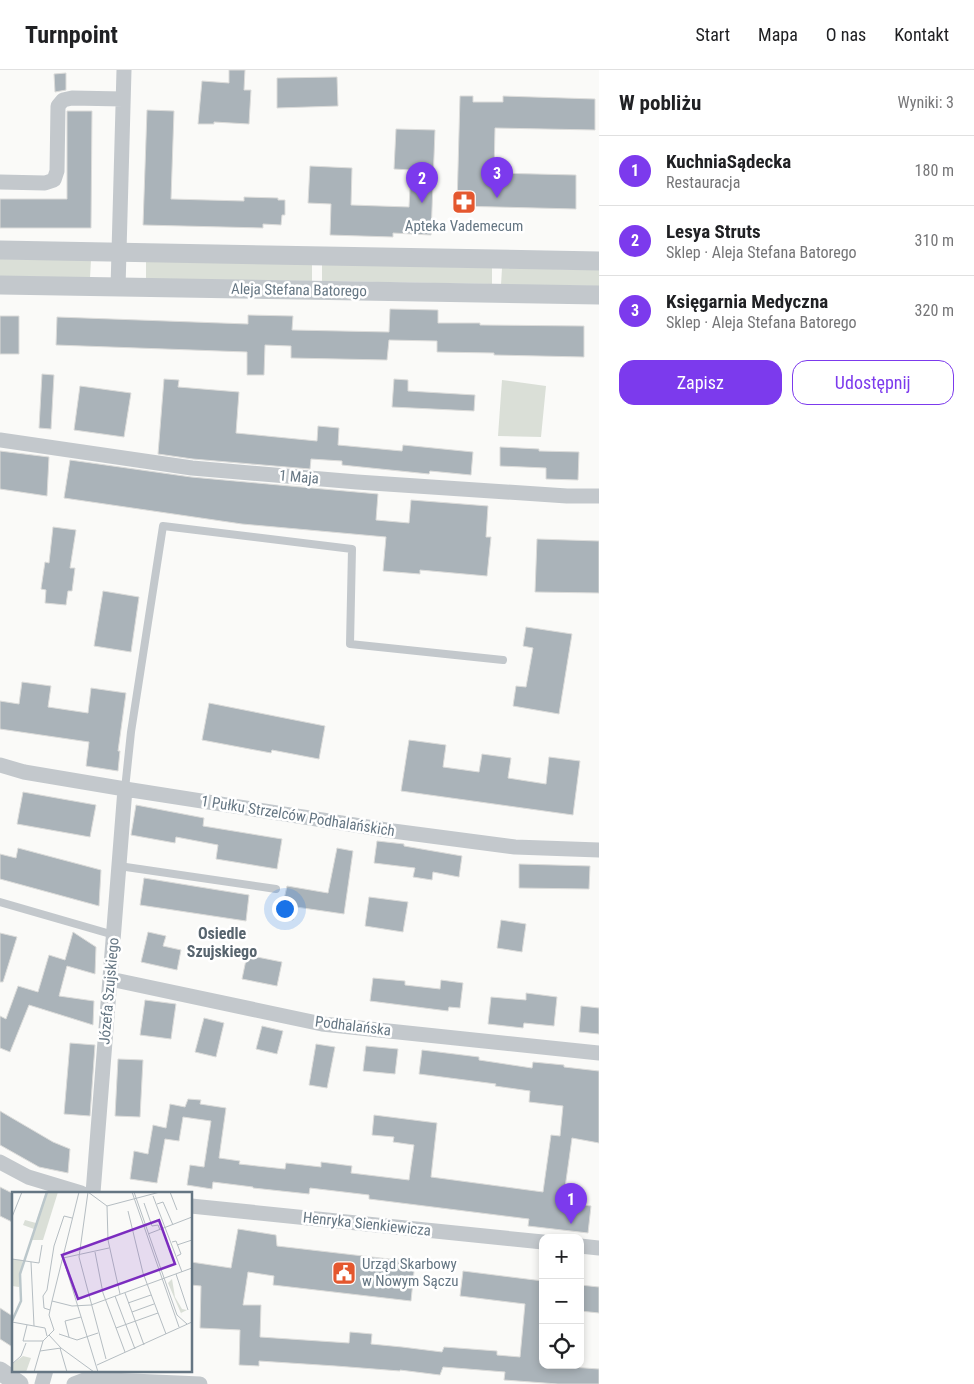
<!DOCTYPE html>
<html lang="pl">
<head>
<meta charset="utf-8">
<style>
  :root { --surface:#fff; --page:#f2f2f2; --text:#202124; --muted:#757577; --line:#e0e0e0; --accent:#7c3aed }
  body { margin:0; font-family:"Roboto Condensed",sans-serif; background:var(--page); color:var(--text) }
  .controls { position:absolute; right:15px; bottom:15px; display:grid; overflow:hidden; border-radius:10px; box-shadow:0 2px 8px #0003 }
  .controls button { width:45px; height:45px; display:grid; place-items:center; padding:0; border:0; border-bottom:1px solid var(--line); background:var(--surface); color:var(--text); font:25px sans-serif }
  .you { position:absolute; left:284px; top:838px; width:18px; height:18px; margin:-12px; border:4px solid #fff; border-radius:50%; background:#1a73e8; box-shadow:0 0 0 8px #1a73e833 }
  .badge { display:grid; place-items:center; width:32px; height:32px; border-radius:50%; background:var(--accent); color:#fff; font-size:16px; font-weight:700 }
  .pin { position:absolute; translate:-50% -41px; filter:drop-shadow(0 1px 2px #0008) }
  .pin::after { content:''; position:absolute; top:26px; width:18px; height:15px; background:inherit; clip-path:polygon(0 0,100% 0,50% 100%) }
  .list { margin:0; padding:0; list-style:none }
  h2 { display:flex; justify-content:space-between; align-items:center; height:65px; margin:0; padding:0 20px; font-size:21px }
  h2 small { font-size:16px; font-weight:400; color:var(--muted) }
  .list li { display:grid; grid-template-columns:32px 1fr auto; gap:15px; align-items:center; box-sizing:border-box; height:70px; padding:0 20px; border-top:1px solid var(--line) }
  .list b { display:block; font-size:19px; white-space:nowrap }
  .list p { margin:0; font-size:16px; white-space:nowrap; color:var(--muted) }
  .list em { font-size:16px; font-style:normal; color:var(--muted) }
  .actions { display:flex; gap:10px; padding:15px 20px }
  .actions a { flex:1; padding:11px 0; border:1px solid var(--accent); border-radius:15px; text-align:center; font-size:18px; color:var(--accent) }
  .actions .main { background:var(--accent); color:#fff }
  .icon { flex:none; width:28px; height:28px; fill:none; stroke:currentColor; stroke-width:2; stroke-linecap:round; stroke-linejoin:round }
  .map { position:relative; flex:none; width:599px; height:1314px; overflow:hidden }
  header { display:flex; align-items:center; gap:30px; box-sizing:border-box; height:70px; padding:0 25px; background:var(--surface); border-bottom:1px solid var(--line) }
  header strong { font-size:24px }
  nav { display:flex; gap:28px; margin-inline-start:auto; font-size:18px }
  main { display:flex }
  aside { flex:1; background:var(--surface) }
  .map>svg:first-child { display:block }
</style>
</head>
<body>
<header>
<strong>Turnpoint</strong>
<nav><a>Start</a><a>Mapa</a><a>O nas</a><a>Kontakt</a></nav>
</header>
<main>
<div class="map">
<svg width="599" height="1314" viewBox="0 0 599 1314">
  <rect width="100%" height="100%" fill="#fafaf8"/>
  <!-- green -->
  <path fill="#dadfd7" d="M0 189 91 190 90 208 0 206Z
    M146 191 312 194V211L146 209Z
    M322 194 492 198V214L322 211Z
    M502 198 599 200V216L501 215Z
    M502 310 546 316 541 367 498 366Z"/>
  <!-- building -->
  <path fill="#aab3b9" stroke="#dcdcda" d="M229 0H245L244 20H251L249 54 214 52V54H198L202 11 229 13Z
    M66 3V20L55 22 54 4Z
    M337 7 338 36 277 38V8Z
    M460 26H473V32H503V26L595 29V60L495 58 494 103 576 105V139L457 136Z
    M147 40 174 41 171 129 244 131V127L278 128V130H285V145H282L281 155 263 154V158L143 155Z
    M67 41H92L91 158H0V129H67Z
    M396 59 435 60 431 165 393 163V167L330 165 331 134 308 133 310 96 352 98 351 135 409 137 411 100 394 99Z
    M390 239 438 240V253H480V255L584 256V287L494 285V283L437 282V271L389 270 387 290 291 288V276L265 275 264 305H247V282L56 275 57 247 248 254V245L293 246 292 260 389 262Z
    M0 246H19V284H0Z
    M42 304 54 305 51 359 39 358Z
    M164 309 179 310 178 317 239 322 236 363 317 371 318 356 339 358 338 375 402 381 403 375 473 382 471 405 430 401 429 404 342 395V391L311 389 310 399 193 389 158 384Z
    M394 309 408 310V321L475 325 474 341 392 337Z
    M80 316 131 323 124 367 74 360Z
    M500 377 539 379V381L579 382 578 410 546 409V398L500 396Z
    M0 381 49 387 47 426 0 419Z
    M70 390 191 407 378 424 376 450 409 453 411 430 488 436 486 467H491L487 506 420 500V504L383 501 386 467 242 454 64 428Z
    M53 457 76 460 70 498H75L72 521H68L66 535 45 533 46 520 41 519 45 492 49 493Z
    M537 469 599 471V523L535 522Z
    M103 521 139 527 131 582 94 576Z
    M526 557 572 564 559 644 513 636 516 616 526 617 533 578 523 576Z
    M22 612 51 616 48 637 88 643 91 618 126 623 118 681H120L118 701 86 696 89 672 0 659V631L19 634Z
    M209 633 325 656 319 689 272 680 271 683 202 670Z
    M409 670 446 675 443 697 479 702 482 684 511 688 508 708 546 714 549 687 580 691 573 745 401 721Z
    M23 722 96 735 90 767 17 754Z
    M136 735 204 748 203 756 282 769 277 799 216 789 218 775 176 767 175 773 131 765Z
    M377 771 404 774V776L462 786 459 807 433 802 432 810 413 807 415 798 374 793Z
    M18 778 101 800 99 836 0 809V784L16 788Z
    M337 778 353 781 344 844 296 837 293 850 280 847 287 816 328 823Z
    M519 794 590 796 589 819 519 818Z
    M144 808 249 825 246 851 140 835Z
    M369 827 408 832 403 862 365 856Z
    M501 850 526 854 522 882 497 878Z
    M73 862 96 877 95 904 67 896 59 926 94 931 93 955 29 935 10 982 0 978V946L6 949 18 916 38 922 49 885 65 890Z
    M148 862 166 866 163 876 181 880 177 900 141 892Z
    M0 863 17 867 3 912H0Z
    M247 885 282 892 277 916 242 909Z
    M373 908 405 911V915L440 919 441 910 463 913 460 938 449 937 448 941 370 931Z
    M526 923 557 927 554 956 524 953 523 958 488 954 491 927 526 930Z
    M145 930 176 934 171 969 140 965Z
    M581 936 599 938V964L579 962Z
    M204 948 224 953 216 987 195 982Z
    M262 956 283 961 277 984 256 979Z
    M70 973 95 975 90 1046 64 1044Z
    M316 974 335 977 327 1018 309 1015Z
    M366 976 398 979 395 1004 363 1001Z
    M422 980 479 987V990L532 998 533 992 564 995V997L599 1001V1073L572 1068 563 1132 591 1136 588 1163 528 1156 529 1149 369 1129V1125L310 1118 309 1124 253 1118V1117L213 1112 212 1119 187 1115 190 1095 204 1097 211 1051 183 1047 179 1071 165 1069 157 1113 130 1109 134 1081 148 1084 153 1055 166 1058 170 1034 185 1037 188 1029 201 1030 200 1034 226 1038 219 1088 240 1091 239 1094 285 1099 286 1093 321 1097V1092L352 1096 351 1103 409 1110 414 1075 393 1072 394 1067 372 1065 374 1045 437 1053 431 1107 543 1122 551 1065 560 1066 563 1036 529 1032 530 1021 495 1016 496 1014 419 1004Z
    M118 989 143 990 140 1047 115 1046Z
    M0 1041 53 1072 70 1079 68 1103 39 1097 0 1075Z
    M0 1117 14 1124V1153L0 1146Z
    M238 1159 276 1165 277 1176 415 1192 411 1231 273 1215 274 1206 248 1202 243 1235H261L260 1267 349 1273 350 1262 372 1264 371 1274 402 1277 442 1282 444 1277 497 1281V1285L520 1287 525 1234 460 1226 463 1201 543 1211V1295L599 1299V1314H558L504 1310 505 1302 443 1297 440 1305 400 1300V1301L336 1296 259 1291V1296L239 1295 240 1260 200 1258 201 1216 191 1215V1192L231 1198Z
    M580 1215 599 1217V1243L580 1241Z
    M0 1238 14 1247V1278L0 1269Z"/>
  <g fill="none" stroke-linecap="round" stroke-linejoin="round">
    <!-- service -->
    <path stroke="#c3c8cc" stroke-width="8" d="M125 719 131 662 163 456 352 479 350 574 503 590
      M119 796 276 819
      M0 832 114 865"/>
    <!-- minor -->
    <path stroke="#c3c8cc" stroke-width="15" d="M0 112 45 113 54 110 57 101 58 36 63 30 72 28 123 29
      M118 218 124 0
      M0 370 192 398 357 412 567 426H599
      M0 695 24 702 125 719 393 761 515 777 599 780
      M110 909 322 954 599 983
      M0 1092 28 1107 81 1123
      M93 1123 125 719
      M191 1136 543 1172
      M580 1176 599 1178
      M42 1314 46 1300
      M74 1314 87 1309 200 1314"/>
    <!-- tertiary -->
    <path stroke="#c3c8cc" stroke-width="19" d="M0 180 599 191
      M0 215 599 225
      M0 1301 19 1314"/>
  </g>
  <!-- icons -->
  <defs>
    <g id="pharmacy-square" transform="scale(1.25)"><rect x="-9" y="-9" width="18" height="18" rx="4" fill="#e4572e" stroke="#fff"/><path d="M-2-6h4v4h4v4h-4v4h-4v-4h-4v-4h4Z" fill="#fff"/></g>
    <g id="civic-square" transform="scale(1.25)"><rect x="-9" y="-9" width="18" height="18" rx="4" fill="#e4572e" stroke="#fff"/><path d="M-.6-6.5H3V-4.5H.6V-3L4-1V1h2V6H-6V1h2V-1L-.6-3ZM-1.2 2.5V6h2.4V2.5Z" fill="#fff"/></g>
  </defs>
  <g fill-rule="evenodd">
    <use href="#pharmacy-square" x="464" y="132"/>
    <use href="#civic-square" x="344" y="1203"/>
  </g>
  <g text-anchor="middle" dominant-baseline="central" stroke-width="5" stroke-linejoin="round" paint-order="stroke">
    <!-- poi labels -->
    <g font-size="15" fill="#657683" stroke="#fff">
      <text x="464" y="156">Apteka Vademecum</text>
      <text x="362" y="1194" text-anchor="start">Urząd Skarbowy<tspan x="362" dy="17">w Nowym Sączu</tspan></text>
    </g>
    <!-- street labels -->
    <g font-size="15" fill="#657683" stroke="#fff">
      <text transform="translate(299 220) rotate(1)">Aleja Stefana Batorego</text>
      <text transform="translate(299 407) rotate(5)">1 Maja</text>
      <text transform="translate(298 746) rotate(9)">1 Pułku Strzelców Podhalańskich</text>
      <text transform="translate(109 921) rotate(-85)">Józefa Szujskiego</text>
      <text transform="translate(353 956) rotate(7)">Podhalańska</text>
      <text transform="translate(367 1154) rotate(6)">Henryka Sienkiewicza</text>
    </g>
    <!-- neighbourhood labels -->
    <g font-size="16" font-weight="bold" fill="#57646e" stroke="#fff">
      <text x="222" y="863">Osiedle<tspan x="222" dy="18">Szujskiego</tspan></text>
    </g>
  </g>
  <!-- overview -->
  <g transform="translate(12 1122)">
    <rect width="180" height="180" fill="#fafaf8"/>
    <path d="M34 0H46L31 48H19L22 37 11 33 13 28 24 31ZM0 67 11 68 7 95 0 94ZM160 87 163 105 170 117 175 118 169 121 171 126 156 91ZM11 164 19 166 14 180H0V172Z" fill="#dadfd7"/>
    <path fill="none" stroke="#bbc7cb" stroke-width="2.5" d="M0 129 9 109 8 82 35 0"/>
    <path fill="none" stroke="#b5bdc2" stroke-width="1" d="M76 0 67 65 94 167M76 0 95 14 148 0M120 0 167 135M122 0 165 123 175 132M158 0 165 18M141 4 170 80M132 11 140 34 146 33 148 38M145 12 151 10 161 33M95 14 96 48 108 102M116 19 131 81 154 142M0 25 10 0M136 42 180 25M160 50 164 49 169 62 165 64M165 53 180 48M83 60 91 101 113 160M51 66 86 180M51 66 97 56M0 67 27 71 30 53M19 70 22 134M164 82 176 118M113 101 132 153M103 104 123 157M40 109 67 0M116 111 139 103M38 118 32 116 31 104 35 98 42 54 52 24 60 26M120 120 142 112M0 130 33 136 35 144M15 133 11 149H31M104 136 146 121M47 142 65 148 86 141M37 143 49 156M57 145 53 129 69 125M48 156 55 180M28 159 49 156 82 180M0 172 9 164 14 151M85 173 180 130M22 180 31 149 42 138 37 123 40 109 60 114 79 113 180 76"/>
    <path fill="#7b2cbf" fill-opacity="0.15" stroke="#7b2cbf" stroke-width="2.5" d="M147 28 163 72 66 107 50 63Z"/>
    <rect width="180" height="180" fill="none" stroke="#657683" stroke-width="2.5"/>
  </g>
</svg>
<div class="controls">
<button>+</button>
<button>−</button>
<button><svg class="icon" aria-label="locate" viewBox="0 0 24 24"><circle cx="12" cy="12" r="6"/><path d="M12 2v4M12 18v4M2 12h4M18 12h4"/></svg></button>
</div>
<div class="you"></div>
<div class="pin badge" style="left:571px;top:1154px">1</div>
<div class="pin badge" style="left:422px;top:133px">2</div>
<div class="pin badge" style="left:497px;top:128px">3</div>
</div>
<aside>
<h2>W pobliżu<small>Wyniki: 3</small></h2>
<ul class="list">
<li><span class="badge">1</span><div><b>KuchniaSądecka</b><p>Restauracja</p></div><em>180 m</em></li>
<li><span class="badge">2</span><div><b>Lesya Struts</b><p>Sklep · Aleja Stefana Batorego</p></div><em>310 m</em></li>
<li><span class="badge">3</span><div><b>Księgarnia Medyczna</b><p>Sklep · Aleja Stefana Batorego</p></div><em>320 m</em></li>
</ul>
<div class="actions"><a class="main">Zapisz</a><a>Udostępnij</a></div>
</aside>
</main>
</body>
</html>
